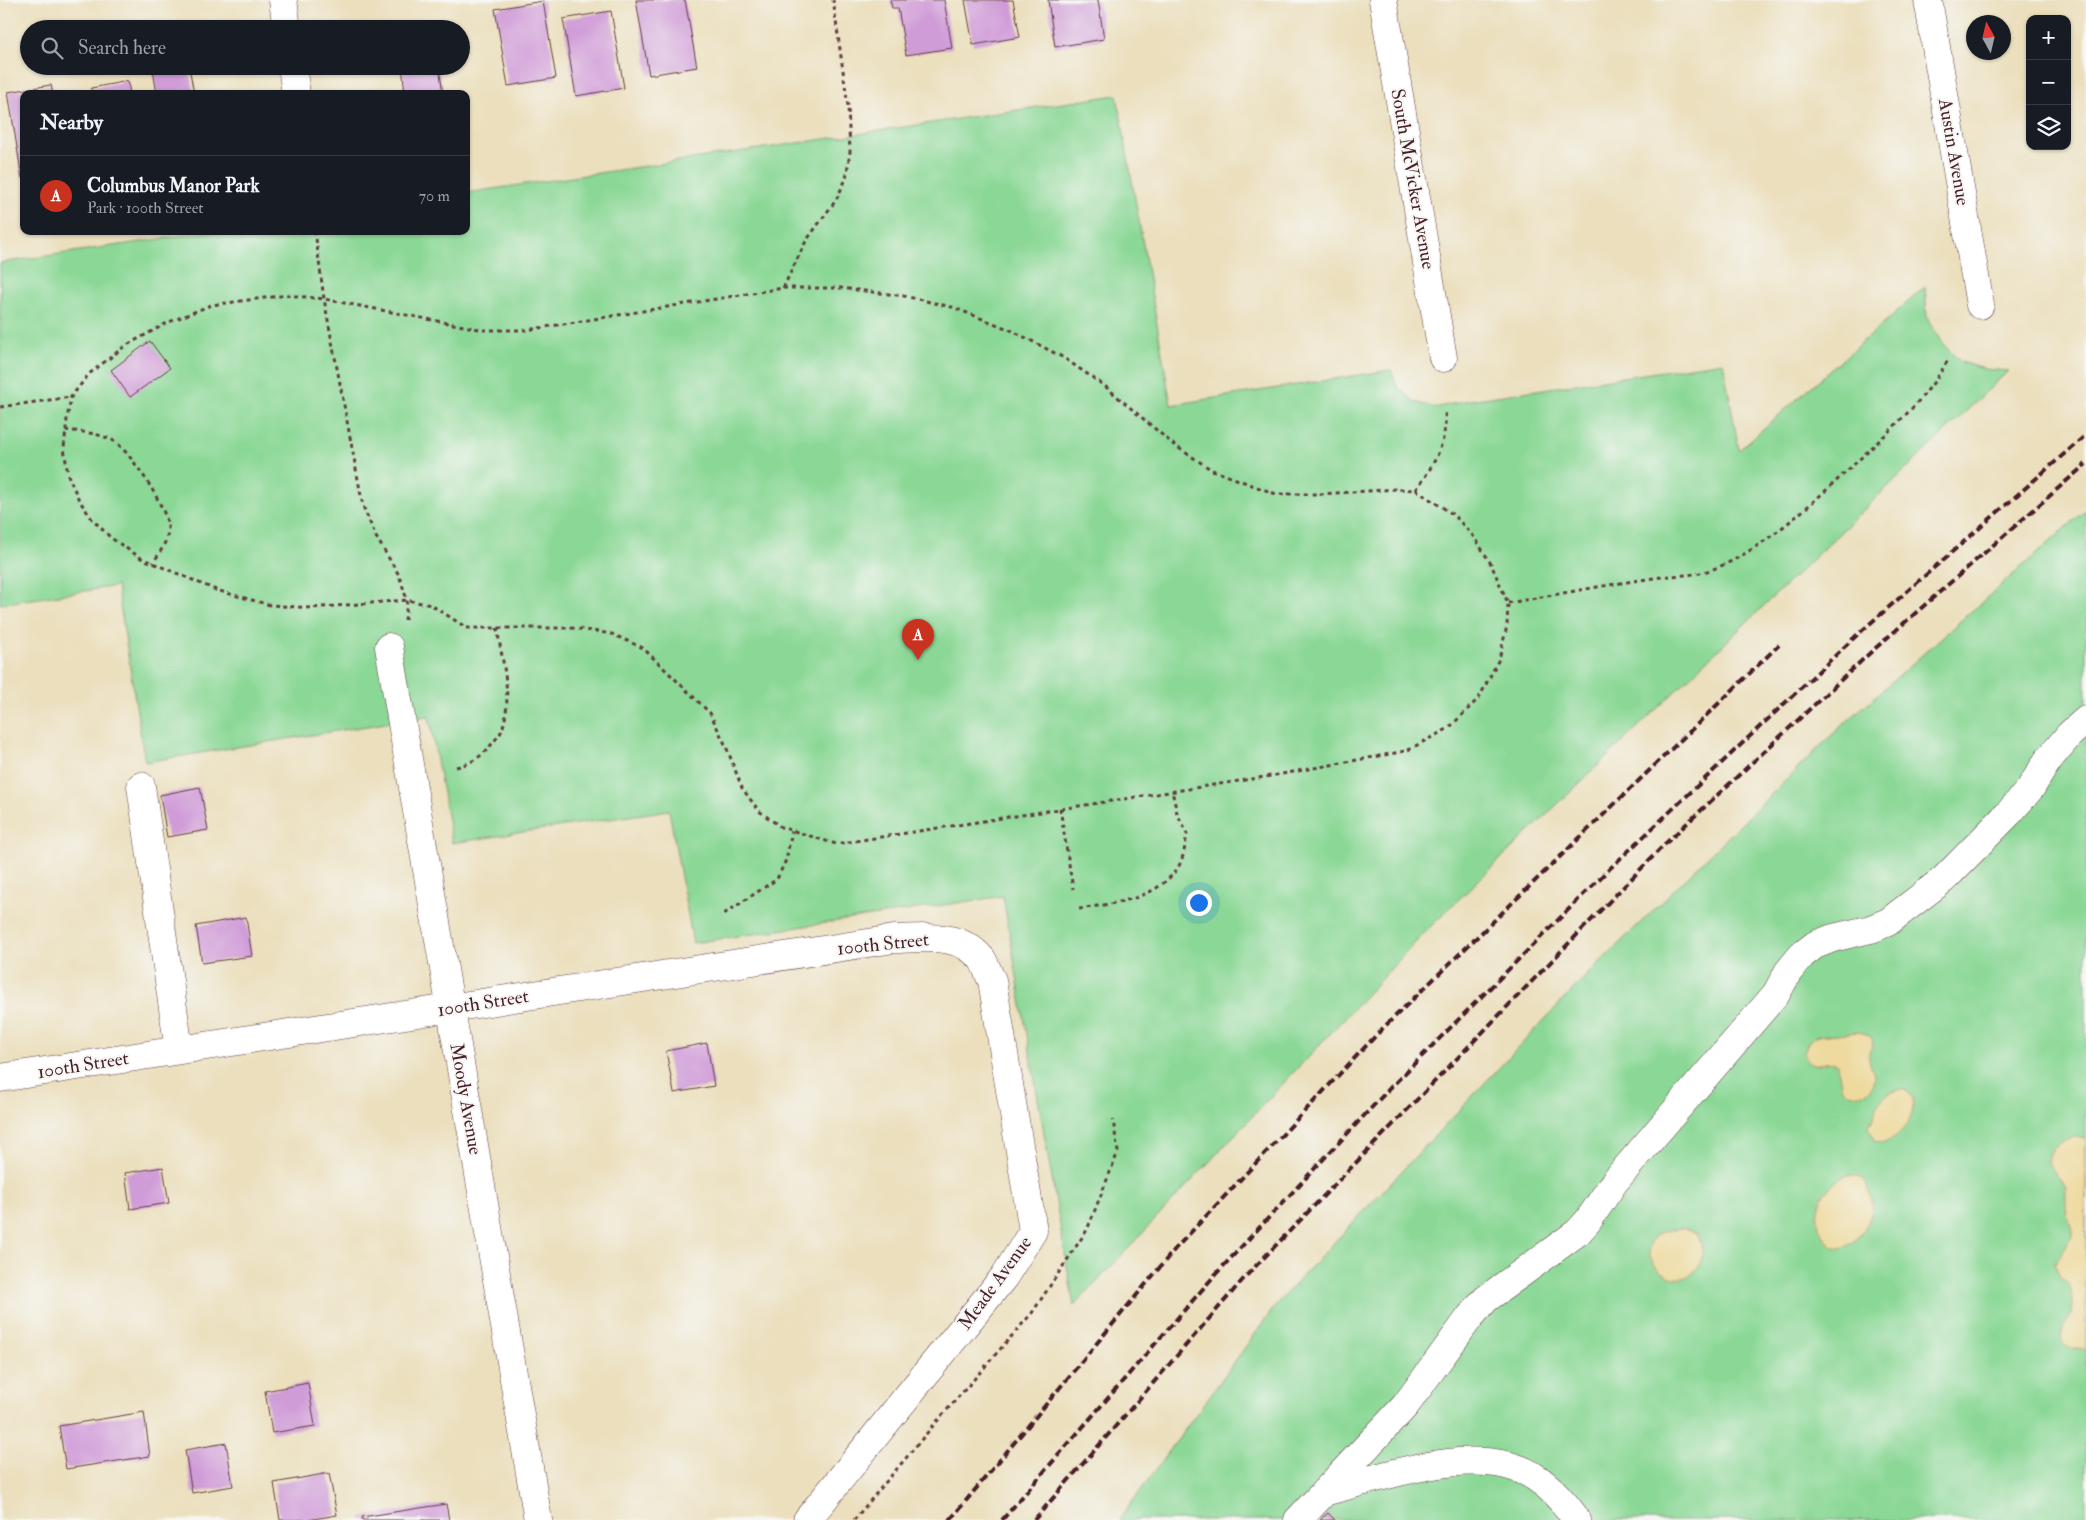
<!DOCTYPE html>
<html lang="en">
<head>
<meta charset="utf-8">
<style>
  :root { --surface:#171b24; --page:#20242c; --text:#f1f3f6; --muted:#9ea1a6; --line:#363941; --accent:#c8321e }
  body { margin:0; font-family:"IM FELL Double Pica",serif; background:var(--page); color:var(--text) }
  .controls { position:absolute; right:15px; top:15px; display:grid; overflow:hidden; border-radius:10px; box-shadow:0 1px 4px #0004 }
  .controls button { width:45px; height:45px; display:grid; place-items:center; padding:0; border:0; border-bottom:1px solid var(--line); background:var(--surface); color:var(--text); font:25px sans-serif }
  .compass { position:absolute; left:1966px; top:15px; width:45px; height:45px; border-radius:50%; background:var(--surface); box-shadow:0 1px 4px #0004; rotate:352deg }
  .you { position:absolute; left:1198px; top:902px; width:18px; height:18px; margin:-12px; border:4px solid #fff; border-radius:50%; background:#1a73e8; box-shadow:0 0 0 8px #1a73e833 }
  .badge { display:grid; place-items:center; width:32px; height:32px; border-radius:50%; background:var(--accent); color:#fff; font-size:16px; font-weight:700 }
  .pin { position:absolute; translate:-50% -41px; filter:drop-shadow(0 1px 2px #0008) }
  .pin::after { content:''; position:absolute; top:26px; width:18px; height:15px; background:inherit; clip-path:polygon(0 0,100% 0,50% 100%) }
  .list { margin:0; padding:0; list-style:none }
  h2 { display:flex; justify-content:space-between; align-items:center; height:65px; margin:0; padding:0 20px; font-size:21px }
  h2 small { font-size:16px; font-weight:400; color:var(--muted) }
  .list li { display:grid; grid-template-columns:32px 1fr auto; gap:15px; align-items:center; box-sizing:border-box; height:80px; padding:0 20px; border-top:1px solid var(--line) }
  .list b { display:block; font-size:19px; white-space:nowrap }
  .list p { margin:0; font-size:16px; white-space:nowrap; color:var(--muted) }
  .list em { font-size:16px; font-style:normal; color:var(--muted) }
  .icon { flex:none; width:28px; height:28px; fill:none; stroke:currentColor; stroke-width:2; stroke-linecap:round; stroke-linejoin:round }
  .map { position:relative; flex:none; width:2086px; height:1520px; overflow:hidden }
  .search { position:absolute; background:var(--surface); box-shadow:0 1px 4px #0004; left:20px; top:20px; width:450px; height:55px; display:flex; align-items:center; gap:12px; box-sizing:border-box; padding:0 18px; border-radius:28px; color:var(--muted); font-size:19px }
  .panel { position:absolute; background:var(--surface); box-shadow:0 1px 4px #0004; left:20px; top:90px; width:450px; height:145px; border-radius:10px }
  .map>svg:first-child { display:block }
</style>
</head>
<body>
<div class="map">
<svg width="2086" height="1520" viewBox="0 0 2086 1520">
  <rect width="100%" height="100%" fill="#f6f6f2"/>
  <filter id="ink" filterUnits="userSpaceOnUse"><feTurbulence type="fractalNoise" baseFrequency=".02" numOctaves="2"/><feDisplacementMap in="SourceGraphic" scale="10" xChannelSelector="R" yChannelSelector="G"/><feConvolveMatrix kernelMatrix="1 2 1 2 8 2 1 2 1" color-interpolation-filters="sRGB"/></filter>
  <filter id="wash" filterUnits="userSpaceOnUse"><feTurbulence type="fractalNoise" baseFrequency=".0096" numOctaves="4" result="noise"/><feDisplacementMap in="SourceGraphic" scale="20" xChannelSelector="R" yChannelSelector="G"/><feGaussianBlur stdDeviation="1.12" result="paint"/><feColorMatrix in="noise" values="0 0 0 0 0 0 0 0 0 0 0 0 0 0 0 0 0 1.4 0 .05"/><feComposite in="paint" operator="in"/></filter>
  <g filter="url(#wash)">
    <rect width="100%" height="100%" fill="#ebdfbd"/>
    <!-- green -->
    <path fill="#8bd896" stroke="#6a7c60" d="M1117 95 1171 405 1391 370 1398 388 1415 402 1434 408 1464 401 1723 362 1739 450 1925 287 1927 318 1942 343 1961 362 1984 369 2008 371 1430 927 1074 1306 1003 896 693 943 669 810 452 843 429 716 145 762 117 586 0 604V263L213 231H466V193Z
      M2086 510V1520H1119L1279 1301 1584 978 1836 731Z"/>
    <!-- sand -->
    <path fill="#eeda9e" stroke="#9c7c64" d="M1858 1032C1882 1036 1869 1047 1869 1058 1869 1065 1874 1071 1874 1077 1873 1096 1854 1099 1842 1089L1837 1064C1826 1058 1810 1073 1804 1054L1808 1042 1817 1036Z
      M1899 1089H1904L1912 1096C1918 1116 1901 1136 1884 1143L1874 1141 1869 1127C1877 1111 1878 1094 1899 1089Z
      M2074 1137 2086 1139V1349C2075 1350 2059 1347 2063 1332 2064 1325 2069 1320 2071 1314 2073 1303 2072 1293 2069 1283L2060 1277 2055 1265 2057 1259 2072 1237V1230L2066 1210V1187L2048 1164C2049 1148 2059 1140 2074 1137Z
      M1849 1175C1858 1175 1863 1178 1867 1186 1871 1192 1873 1200 1872 1208 1871 1225 1847 1262 1828 1242 1806 1220 1821 1183 1849 1175Z
      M1682 1228 1697 1234C1702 1244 1705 1257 1698 1267 1676 1300 1628 1252 1660 1233 1666 1230 1675 1229 1682 1228Z"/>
    <g id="blocks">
      <!-- building -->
      <path fill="#d09cd8" d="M636 0H685L697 67 649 75Z
        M890 0H944L952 48 906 55 898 8H892Z
        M965 0H1013L1020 37 973 45Z
        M1048 0H1098L1104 39 1055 47Z
        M543 1 556 78 508 86 495 9Z
        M611 11 624 88 576 96 563 19Z
        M177 66H189L194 94H157L153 70Z
        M402 66H439L443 94H405Z
        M128 81 130 94H92L91 88Z
        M51 85 53 94H24V177L22 178 8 92Z
        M150 341 170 368 130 397 111 370Z
        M200 787 208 830 167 837 160 795Z
        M246 917 252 956 202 963 196 926Z
        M707 1043 714 1086 674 1093 666 1051Z
        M163 1167 169 1203 130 1209 125 1173Z
        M308 1383 315 1426 272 1433 265 1391Z
        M144 1412 150 1456 66 1469 59 1426Z
        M226 1443 233 1486 192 1493 185 1450Z
        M329 1473 337 1515 308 1520H280L274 1483Z
        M446 1504 449 1520H362V1517Z
        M1328 1513 1335 1520H1320Z"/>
    </g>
  </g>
  <g filter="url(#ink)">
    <use href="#blocks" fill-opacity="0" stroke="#623c41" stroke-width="1"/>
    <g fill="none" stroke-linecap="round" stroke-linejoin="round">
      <!-- minor casing -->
      <g stroke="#623c41" stroke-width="29">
        <path id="minor" d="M283 0 287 29
          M1383 0 1443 358
          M1928 0 1980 305
          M292 66 296 94
          M389 647 538 1520
          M141 786 179 1050
          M0 1078 894 939C927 938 959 932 982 959 986 965 988 974 992 980L1033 1231 1004 1277 807 1520
          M1324 1492C1384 1477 1479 1441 1535 1477 1552 1488 1565 1503 1577 1520
          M1298 1520 1405 1406 1470 1317 1486 1299 1578 1232 1588 1221 1615 1181 1776 994 1788 972 1802 955 1815 945 1833 938 1871 929 1888 922 1944 879 2009 813 2030 789 2048 760 2070 734 2086 720"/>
      </g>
      <!-- path -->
      <path stroke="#623c41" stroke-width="3" stroke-dasharray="4 4" stroke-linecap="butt" d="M315 231 324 299 363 506 376 537 399 575 407 600 405 620
        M783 288H842L904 296 952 307 1011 330 1064 358 1106 387 1174 445 1212 470 1276 494H1321L1397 489 1416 490 1454 515 1475 538 1491 564 1508 603 1507 626 1499 659 1479 698 1449 728 1406 751 1271 776 836 844 781 827 759 811 742 788 726 746 710 713 643 648 612 634 572 628H467L431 605 407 600 311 608 270 605 216 590 141 558 111 538 92 519 79 500 68 475 64 448 67 419 71 397 89 374 125 346 169 322 211 305 287 295 324 299 484 330H527Z
        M783 288 806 241 836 200 846 179 850 152 848 106 833 0
        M0 407 71 397
        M65 430C82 432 99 433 114 441 130 451 168 509 168 528 168 541 160 552 153 563
        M1416 490C1435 462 1447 445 1445 410
        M1508 603C1559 594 1610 584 1661 577 1681 574 1692 577 1713 569 1764 551 1823 493 1863 456 1894 426 1927 398 1948 360
        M456 767C470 764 483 756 491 745 494 741 499 736 501 732 514 701 502 660 497 628
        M1060 808 1073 889
        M1079 909C1114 903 1157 900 1178 867 1184 859 1185 844 1187 834L1177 813 1172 791
        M724 914 777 879 786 860 792 831
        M854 1520 932 1427 1032 1313 1087 1230 1118 1152 1113 1120"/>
      <!-- minor -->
      <use href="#minor" stroke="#fff" stroke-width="28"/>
      <!-- rail -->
      <path stroke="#4a1f2b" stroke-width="4" stroke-dasharray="8 4" stroke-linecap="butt" d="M950 1520 1175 1249 1382 1029 1779 645
        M1002 1520 1214 1276 1390 1088 1604 874 1857 635 2086 435
        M1034 1520 1247 1275 1667 842 1871 652 2086 464"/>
    </g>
  </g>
  <g text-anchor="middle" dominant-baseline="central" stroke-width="4" stroke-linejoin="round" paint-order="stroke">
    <!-- street labels -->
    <g font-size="19" fill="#4a1f2b" stroke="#f6f6f2">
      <text transform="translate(1954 152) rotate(80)">Austin Avenue</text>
      <text transform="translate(1413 179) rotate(80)">South McVicker Avenue</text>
      <text transform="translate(883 944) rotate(-6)">100th Street</text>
      <text transform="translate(483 1003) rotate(-9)">100th Street</text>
      <text transform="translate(83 1065) rotate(-9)">100th Street</text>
      <text transform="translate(466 1099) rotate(80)">Moody Avenue</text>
      <text transform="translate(995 1283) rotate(-54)">Meade Avenue</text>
    </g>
  </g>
</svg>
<div class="controls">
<button>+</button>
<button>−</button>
<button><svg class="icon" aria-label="layers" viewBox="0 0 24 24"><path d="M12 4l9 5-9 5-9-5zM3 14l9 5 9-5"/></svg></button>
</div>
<svg class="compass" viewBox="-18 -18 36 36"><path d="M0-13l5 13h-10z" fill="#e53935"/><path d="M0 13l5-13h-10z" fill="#9ea1a6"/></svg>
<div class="you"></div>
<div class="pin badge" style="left:918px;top:660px">A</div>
<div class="search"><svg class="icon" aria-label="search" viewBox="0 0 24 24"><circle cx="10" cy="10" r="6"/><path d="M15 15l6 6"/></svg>Search here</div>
<section class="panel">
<h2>Nearby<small></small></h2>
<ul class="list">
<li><span class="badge">A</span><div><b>Columbus Manor Park</b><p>Park · 100th Street</p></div><em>70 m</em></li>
</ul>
</section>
</div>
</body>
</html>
